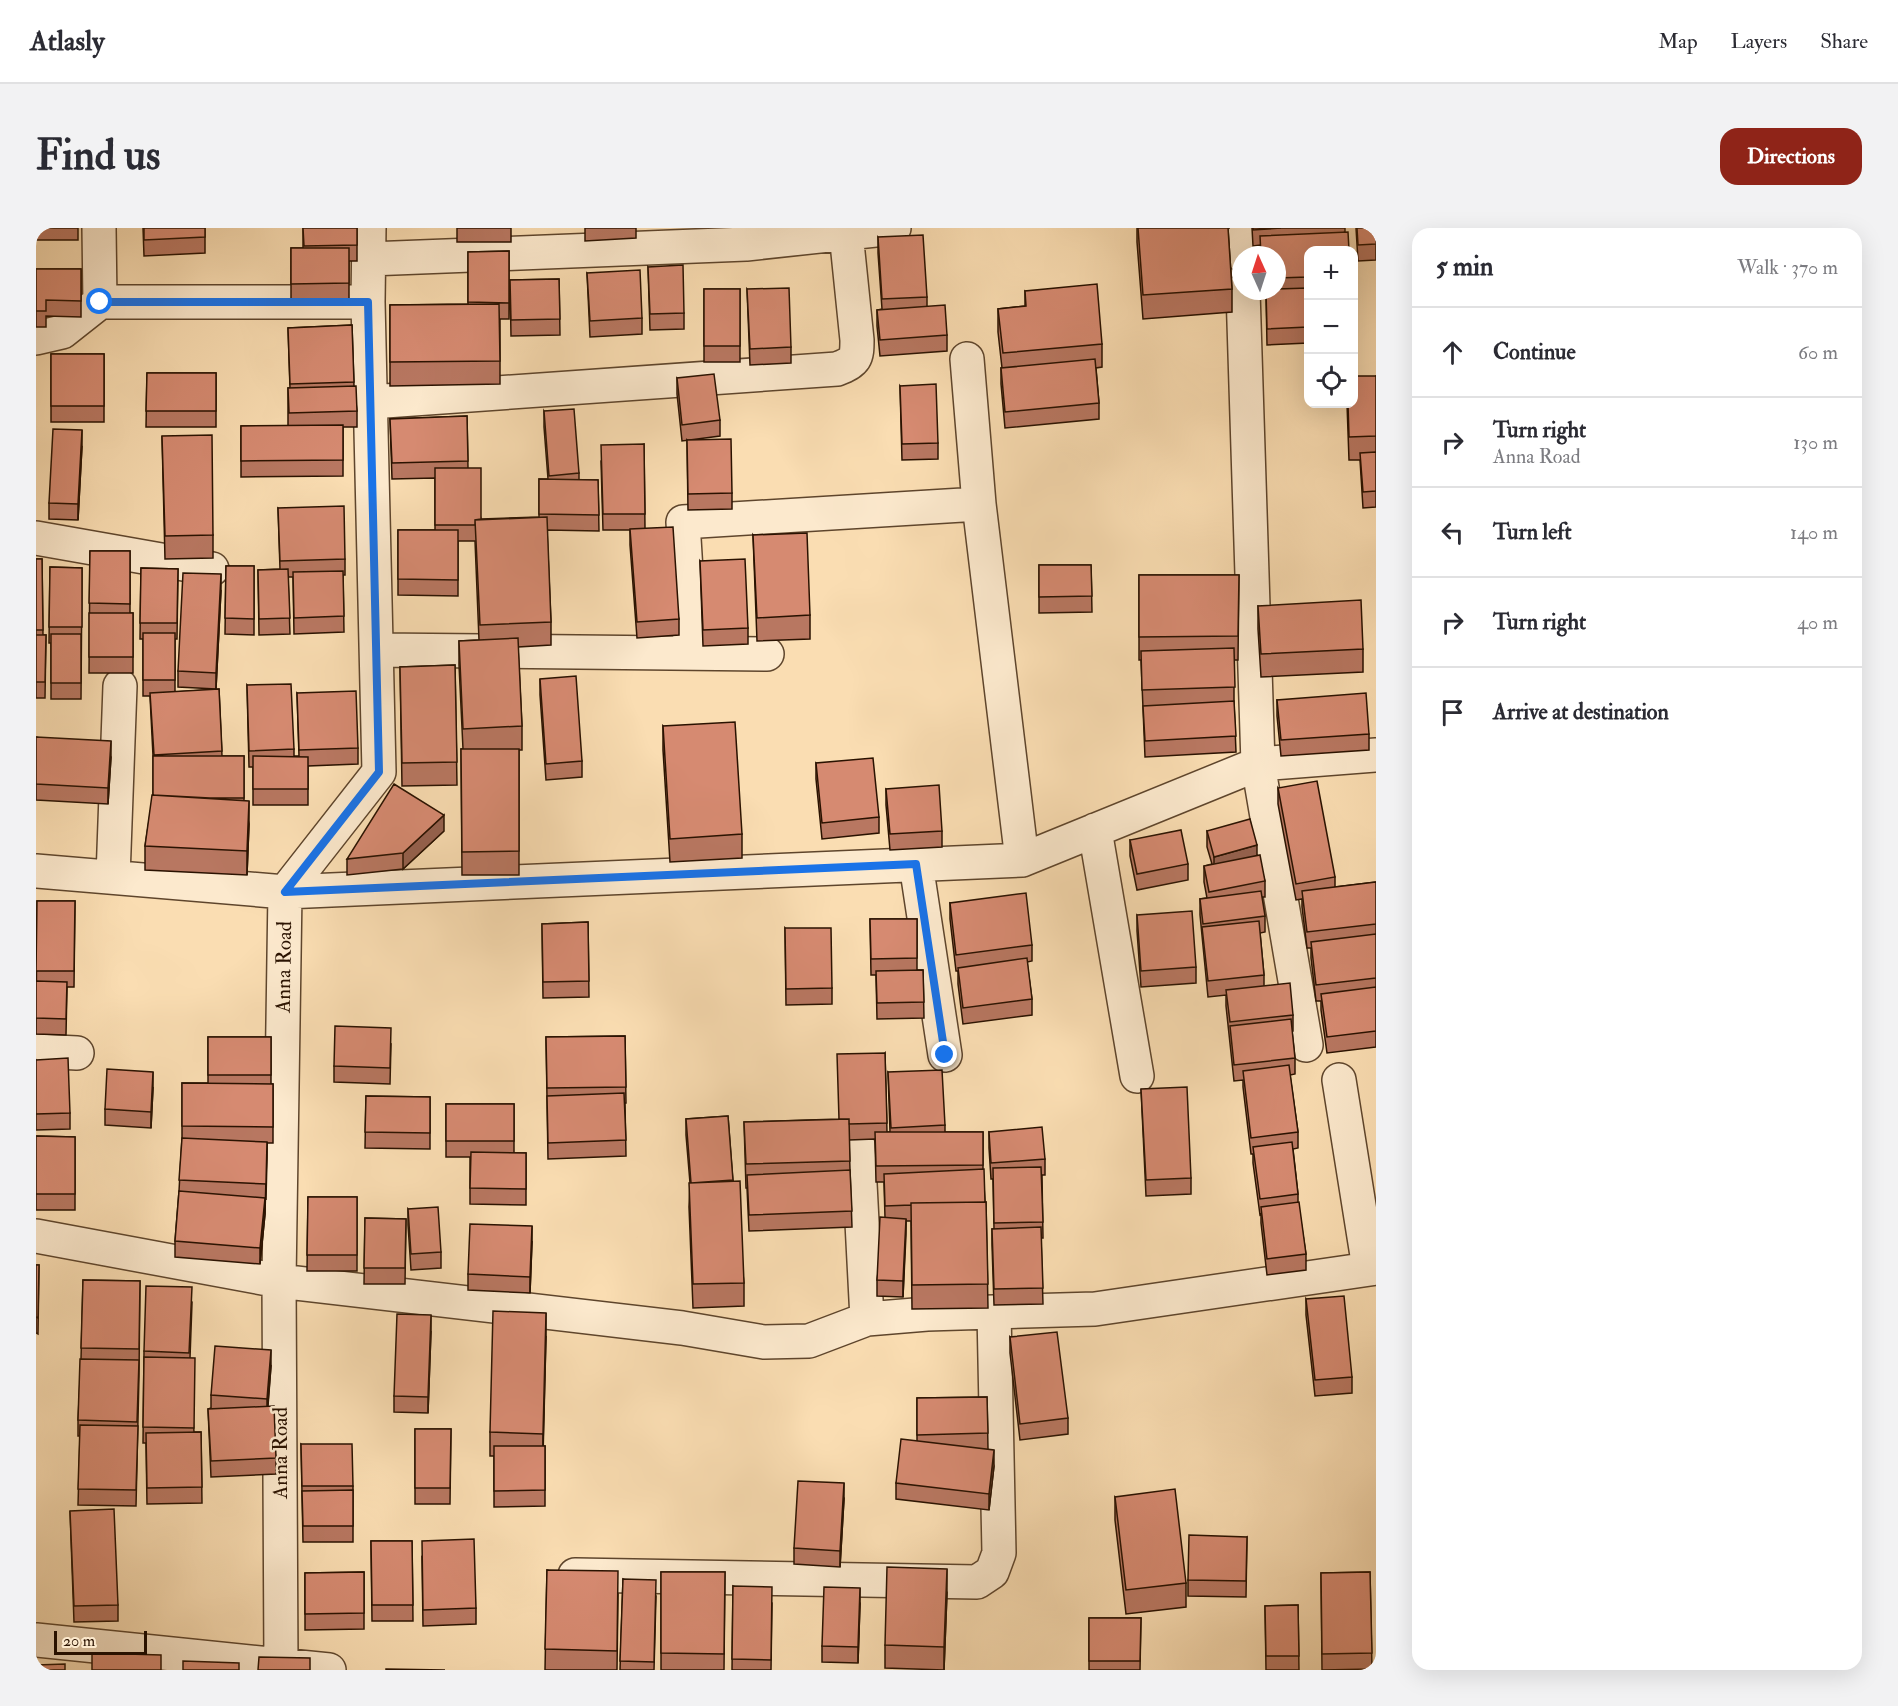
<!DOCTYPE html>
<html lang="en">
<head>
<meta charset="utf-8">
<style>
  :root { --surface:#fff; --page:#f2f2f3; --text:#2b2b33; --muted:#7c7c81; --line:#e1e1e2; --accent:#8f2418 }
  body { margin:0; font-family:"IM FELL Double Pica",serif; background:var(--page); color:var(--text) }
  .controls { position:absolute; right:18px; top:18px; display:grid; overflow:hidden; border-radius:12px; box-shadow:0 6px 24px #0002 }
  .controls button { width:54px; height:54px; display:grid; place-items:center; padding:0; border:0; border-bottom:2px solid var(--line); background:var(--surface); color:var(--text); font:30px sans-serif }
  .compass { position:absolute; left:1196px; top:18px; width:54px; height:54px; border-radius:50%; background:var(--surface); box-shadow:0 6px 24px #0002; rotate:357deg }
  .scale { position:absolute; left:18px; bottom:15px; width:93px; box-sizing:border-box; padding-left:6px; border:3px solid #2a1200; border-top:0; font-size:16px; line-height:21px; white-space:nowrap; color:#2a1200; -webkit-text-stroke:4px #fce9cd; paint-order:stroke }
  .stop { position:absolute; width:18px; height:18px; margin:-14px; border:4px solid #1a73e8; border-radius:50%; background:#fff }
  .stop.end { background:#1a73e8; border-color:#fff; box-shadow:0 2px 6px #0008 }
  .list { margin:0; padding:0; list-style:none }
  h2 { display:flex; justify-content:space-between; align-items:center; height:78px; margin:0; padding:0 24px; font-size:26px }
  h2 small { font-size:20px; font-weight:400; color:var(--muted) }
  .list li { display:grid; grid-template-columns:39px 1fr auto; gap:18px; align-items:center; box-sizing:border-box; height:90px; padding:0 24px; border-top:2px solid var(--line) }
  .list b { display:block; font-size:22px; white-space:nowrap }
  .list p { margin:0; font-size:20px; white-space:nowrap; color:var(--muted) }
  .list em { font-size:20px; font-style:normal; color:var(--muted) }
  .icon { flex:none; width:33px; height:33px; fill:none; stroke:currentColor; stroke-width:2; stroke-linecap:round; stroke-linejoin:round }
  .map { position:relative; flex:none; width:1340px; height:1442px; overflow:hidden; border-radius:18px }
  header { display:flex; align-items:center; gap:36px; box-sizing:border-box; height:84px; padding:0 30px; background:var(--surface); border-bottom:2px solid var(--line) }
  header strong { font-size:28px }
  nav { display:flex; gap:33px; margin-inline-start:auto; font-size:21px }
  .intro { display:flex; align-items:center; justify-content:space-between; box-sizing:border-box; height:144px; padding:0 36px }
  h1 { margin:0; font-size:42px }
  .button { padding:15px 27px; border-radius:18px; background:var(--accent); color:#fff; font-size:21px; font-weight:700 }
  main { display:flex; gap:36px; padding:0 36px }
  aside { flex:1; background:var(--surface); border-radius:18px; box-shadow:0 6px 24px #0002 }
  .map>svg:first-child { display:block }
</style>
</head>
<body>
<header>
<strong>Atlasly</strong>
<nav><a>Map</a><a>Layers</a><a>Share</a></nav>
</header>
<div class="intro"><h1>Find us</h1><a class="button">Directions</a></div>
<main>
<div class="map">
<svg width="1340" height="1442" viewBox="0 0 1340 1442">
  <rect width="100%" height="100%" fill="#faddb2"/>
  <filter id="stains"><feTurbulence type="fractalNoise" baseFrequency=".00333" numOctaves="4"/><feColorMatrix values="0 0 0 0 .2 0 0 0 0 .09 0 0 0 0 .02 0 0 0 .5 -.17"/></filter>
  <radialGradient id="worn" r=".72"><stop offset=".6" stop-color="#630" stop-opacity="0"/><stop offset="1" stop-color="#630" stop-opacity=".3"/></radialGradient>
  <g fill="none" stroke-linecap="round" stroke-linejoin="round">
    <!-- minor casing -->
    <g stroke="#5e452c" stroke-width="36">
      <path id="minor" d="M63 0 64 74
        M1205 0 1206 27
        M333 31 710 16 858 0
        M1207 63 1222 536 1270 817
        M0 110 26 104 64 74H332
        M931 131 943 276
        M335 174 801 141C820 134 821 130 821 112L810 5
        M0 310 176 341
        M341 422 731 426
        M655 425 647 294 943 276 986 632
        M1059 602 1101 848
        M880 636 909 827
        M0 643 249 664 986 632 1222 536 1340 527
        M77 649 84 458
        M0 823 41 825
        M1303 852 1333 1040
        M822 917 831 1091
        M0 1008 243 1053 646 1100 728 1114 773 1113 831 1091 891 1086 1059 1081 1340 1040
        M539 1347 941 1354 956 1344 963 1325 958 1084
        M0 1412 293 1442
        M245 1438 243 1053 249 664 343 544 332 74 333 0"/>
    </g>
    <!-- minor -->
    <use href="#minor" stroke="#fce9cd" stroke-width="33"/>
  </g>
  <!-- wall -->
  <path fill="#b87761" stroke="#2a1200" stroke-width="1.5" d="M0 0H42V12H0Z
    M107 0H169V25L108 28Z
    M267 0H321V33H313V71L255 72V20H267Z
    M421 0H475V14H421Z
    M549 0H600V10L549 13Z
    M1101 0H1194H1192L1196 61V84L1107 91 1101 14Z
    M1216 0H1309V4L1272 22V115L1231 117 1230 67H1226V63H1241V27H1224V17L1217 18Z
    M1320 0H1340V32L1322 33Z
    M842 9 891 69V78L911 107V123L844 128 841 98V82L846 81 842 25Z
    M473 23V91H464V156L354 158V77L432 76V24Z
    M612 39 648 85V101L614 102Z
    M0 41H45V89L10 88V99H0Z
    M551 45 606 90V106L554 109Z
    M523 51 524 107 475 108 474 52Z
    M668 61H704V134H668Z
    M711 61 755 119V135L714 137Z
    M989 63 1066 116V139L1060 140 1063 175V191L969 200 965 156V140H966L962 104V81L989 78Z
    M316 97 318 158 321 183V199H307V248L205 249V198H252V160H254L252 100Z
    M15 126H68V194H15Z
    M111 145H180V199H110Z
    M1340 148V279L1327 280 1324 232H1313L1311 176H1317Z
    M641 150 684 192V208L646 213 641 166Z
    M864 158 902 215V231L866 232Z
    M508 183 543 245V252H562L563 303 511 302 515 394V417L482 419 486 498V522H483V647H426L425 521H427L423 437V413L443 412 439 313H422V368L362 367V302H399V250L356 251 354 191 431 188 432 240 445 291 503 289V251H512L508 199Z
    M126 208 177 307V330L129 331Z
    M651 212 696 265V281L652 282Z
    M608 216 609 300 643 391V407L601 410 594 317V302H567L565 233Z
    M46 218 42 292 13 291V275Z
    M242 280 309 331V347H307L308 404 258 406 257 349H252L254 406 223 407 222 342 244 341Z
    M717 307 774 387V411L721 413Z
    M54 323H94V385H97V445H53Z
    M0 331H6L7 407H10L9 470H0Z
    M664 333 712 400V416L667 418Z
    M1003 337H1055L1056 384 1003 385Z
    M190 338H218V407L189 406Z
    M14 339 46 340 45 471H15V415H13Z
    M105 340 142 341 141 411H139V464L183 461 186 528H208V572L213 596 211 647 109 642V618L117 567V528L114 468H107V411H104Z
    M1103 347H1203L1202 432H1198V475L1200 524 1109 529 1105 432H1103Z
    M185 362 180 461 142 459V443Z
    M1222 378 1327 421V444L1225 449 1222 401Z
    M419 437 421 557 366 558 364 439Z
    M504 451 546 533V549L510 552 504 467Z
    M211 457 258 521V528H263L261 465 322 520V536L272 538V577H217V539H213Z
    M1241 472 1333 506V522L1245 528 1241 488Z
    M627 498 706 606V630L634 634 627 522Z
    M0 509 75 529 72 576 0 572Z
    M780 535 843 589V605L786 611 780 551Z
    M1242 560 1299 649V659L1340 654V819L1291 825 1285 782V773H1280L1275 730V720H1271L1266 679V671L1260 672 1242 576Z
    M850 561 906 603V619L854 622 850 577Z
    M408 603 367 641 311 647V631Z
    M1171 603 1221 627 1229 653V669H1226L1229 688V704L1224 705 1228 747V758L1257 787V803H1256L1259 830V846L1254 847 1262 904V920L1257 921 1262 966V974L1270 1026V1042L1231 1047 1225 995V986L1224 987 1217 935V926H1215L1207 859V852L1198 853 1190 778V767L1172 769 1164 687V671L1171 670 1168 654V638L1176 636 1171 619Z
    M1094 612 1152 636V652L1101 662 1094 628Z
    M1 673H39L38 759H31L30 807 0 806Z
    M914 675 996 717V733L991 734 996 771V787L927 796 922 756V743H920L914 691Z
    M1101 687 1160 739V755L1105 759 1101 703Z
    M834 691H881V742H887L888 790 841 791 840 747H835Z
    M552 694 553 769 507 770 506 696Z
    M749 700 796 760V776L750 777Z
    M589 808 590 875H589L590 928 512 931 510 809Z
    M172 809H235V856H237V915H231L229 986 224 1036 139 1029V1013L143 963 146 910V855H172Z
    M355 816 354 856 298 854V838Z
    M849 825 851 904H854L852 844 909 897V904H947V941L949 974H950L952 1080 876 1081 875 993H870L867 1069 841 1068V1052L849 990 848 954H840L839 911 813 912 816 999 713 1003 711 960H710L708 894 803 891Z
    M0 832 34 885V901L0 902Z
    M117 860 115 900 69 897V881Z
    M1105 861 1155 950V966L1110 968Z
    M330 868 394 869V921L329 920Z
    M410 876H478V925H490V977L434 976V929H410Z
    M692 888 697 954 708 1055V1078L657 1080 653 979 654 955 650 907V891Z
    M953 904 1009 931V947H1006L1007 1010H1005L1007 1076 958 1077 956 1017V1001H958L957 951H955L953 920Z
    M0 908 39 909V982H0Z
    M272 969H321V1043H271Z
    M372 981 405 1024V1040L375 1042 372 997Z
    M329 990 370 991 369 1056H328Z
    M496 1014 494 1065 432 1062V1046Z
    M0 1037H3L2 1106 0 1105Z
    M47 1052 104 1053 103 1148 100 1278 42 1277 44 1208H42V1192L45 1131Z
    M1270 1071 1316 1149V1165L1279 1168 1270 1087Z
    M156 1075 154 1130 158 1204H165L166 1275 111 1276 110 1215H107L108 1123Z
    M395 1103 392 1185 358 1184V1168Z
    M510 1108 507 1218H509V1278L458 1279V1228H454V1204Z
    M974 1109 1032 1190V1206L984 1212 974 1125Z
    M235 1138 232 1178 240 1230V1246L175 1249 172 1181 175 1180V1167Z
    M951 1169 952 1221 958 1238 953 1282 860 1271V1255L881 1213V1170Z
    M379 1201H415L414 1276H379Z
    M265 1216 317 1258V1314H267Z
    M1079 1269 1150 1355V1379L1090 1386 1079 1292Z
    M808 1271 804 1339 758 1336V1320Z
    M34 1283 82 1377V1393L38 1394Z
    M1211 1309 1210 1369 1152 1368V1352Z
    M335 1313H376L377 1393H336Z
    M386 1329 440 1380V1396L387 1398Z
    M511 1342 582 1366 581 1442H509Z
    M328 1344V1401L269 1402V1345Z
    M625 1344H689L688 1442H625Z
    M1334 1344 1336 1441 1286 1442 1285 1345Z
    M587 1351 620 1368 618 1442H584Z
    M697 1358 736 1375 735 1442H696Z
    M911 1365 908 1442 849 1440V1417Z
    M824 1376 822 1435 786 1434V1418Z
    M1262 1377 1263 1442H1230L1229 1378Z
    M1053 1390H1105L1104 1442H1053Z"/>
  <!-- shaded-wall -->
  <path fill="#96614f" stroke="#2a1200" stroke-width="1.5" d="M46 202V218L42 292V276Z
    M185 346V362L180 461V445Z
    M75 513V529L72 576V560Z
    M213 573V596L211 647V623Z
    M408 587V603L367 641V625Z
    M1221 617V633L1178 645V629Z
    M117 844V860L115 900V884Z
    M231 914V930L230 972V956Z
    M229 970V986L224 1036V1020Z
    M870 991V1007L867 1069V1053Z
    M496 998V1014L494 1065V1049Z
    M510 1085V1108L507 1229V1206Z
    M395 1087V1103L392 1185V1169Z
    M235 1122V1138L231 1187V1171Z
    M958 1222V1238L953 1282V1266Z
    M808 1255V1271L804 1339V1323Z
    M911 1341V1365L908 1442V1419Z
    M824 1360V1376L822 1435V1419Z"/>
  <!-- building -->
  <path fill="#d68a71" stroke="#2a1200" stroke-width="1.5" d="M108 0H169V9L108 12Z
    M267 0H321V17L268 18Z
    M1102 0H1192L1196 61 1107 67Z
    M1217 0H1245L1217 2Z
    M1321 0H1340V16L1322 17Z
    M1312 4 1313 22H1272V49L1241 50V27H1225L1224 8Z
    M887 7 891 69 846 71 842 9Z
    M255 20H313V55L255 56Z
    M473 23V75L432 74V24Z
    M647 37 648 85 614 86 612 39Z
    M0 41H45V73L10 72V83H0Z
    M604 42 606 90 554 93 551 45Z
    M523 51 524 91 475 92 474 52Z
    M1061 56 1066 116 967 125 962 81 990 78 989 63Z
    M753 60 755 119 714 121 711 61Z
    M1272 60V99L1231 101 1230 63H1241V61Z
    M668 61H704V118H668Z
    M463 76 464 133 354 134V77Z
    M909 77 911 107 844 112 841 82Z
    M316 97 318 154 254 156 252 100Z
    M15 126H68V178H15Z
    M1059 131 1063 175 969 184 965 140Z
    M111 145H180V183H110Z
    M678 146 684 192 646 197 641 150Z
    M1317 148H1340V208L1313 209 1312 176H1317Z
    M900 156 902 215 866 216 864 158Z
    M320 158 321 183 253 185 252 160Z
    M538 181 543 245 513 248 508 183Z
    M431 188 432 233 356 235 354 191Z
    M307 197V232L205 233V198Z
    M17 201 46 202 42 276 13 275Z
    M176 207 177 307 129 308 126 208Z
    M695 211 696 265 652 266 651 212Z
    M608 216 609 286H567L565 217Z
    M1340 224V263L1327 264 1324 225Z
    M399 240H445V291L439 292V297H399Z
    M503 251 562 252 563 287 503 286Z
    M308 278 309 331 244 333 242 280Z
    M511 289 515 394 444 397 439 292Z
    M637 299 643 391 601 394 594 301Z
    M362 302H422V352L362 351Z
    M771 305 774 387 721 390 717 307Z
    M54 323H94V376L53 375Z
    M0 331H6L7 402H0Z
    M709 331 712 400 667 402 664 333Z
    M1003 337H1055L1056 368 1003 369Z
    M190 338H218V391L189 390Z
    M14 339 46 340V399H13Z
    M105 340 142 341 141 395H104Z
    M252 341 254 390 223 391 222 342Z
    M307 343 308 388 258 390 257 344Z
    M147 345 185 346 180 445 142 443Z
    M1103 347H1203L1202 408 1103 409Z
    M1325 372 1327 421 1225 426 1222 378Z
    M53 385H97V429H53Z
    M107 405H139V452H107Z
    M15 406H45V455H15Z
    M0 407H10L9 454H0Z
    M482 410 486 498 427 501 423 413Z
    M1198 420 1199 459 1106 462 1105 423Z
    M419 437 421 534 366 535 364 439Z
    M540 448 546 533 510 536 504 451Z
    M255 456 258 521 213 523 211 457Z
    M183 461 186 523 118 527 114 465Z
    M320 463 322 520 263 522 261 465Z
    M1330 465 1333 506 1245 512 1241 472Z
    M1198 473 1200 508 1109 513 1107 478Z
    M699 494 706 606 634 611 627 498Z
    M0 509 75 513 72 560 0 556Z
    M425 521H483V623L426 624Z
    M117 528H208V570H174L117 567Z
    M217 528 272 529V561H217Z
    M837 530 843 589 786 595 780 535Z
    M1281 553 1299 649 1260 656 1242 560Z
    M358 556 408 587 367 625 311 631Z
    M903 557 906 603 854 606 850 561Z
    M116 567 213 573 211 623 109 618Z
    M1214 591 1221 617 1178 629 1171 603Z
    M1145 602 1152 636 1101 646 1094 612Z
    M1224 627 1229 653 1173 664 1168 638Z
    M1340 654V696L1271 704 1266 663Z
    M1225 663 1229 688 1167 696 1164 671Z
    M990 665 996 717 920 727 914 675Z
    M1 673H39L38 743H0Z
    M1156 683 1160 739 1105 743 1101 687Z
    M834 691H881V730L835 731Z
    M1223 693 1228 747 1172 753 1166 699Z
    M552 694 553 753 507 754 506 696Z
    M749 700H795L796 760 750 761Z
    M1340 706V750L1280 757 1275 714Z
    M991 730 996 771 927 780 922 740Z
    M887 742 888 774 841 775 840 743Z
    M0 753 31 754 30 791 0 790Z
    M1254 755 1257 787 1194 794 1190 762Z
    M1340 759V803L1291 809 1285 766Z
    M1255 791 1259 830 1198 837 1194 798Z
    M299 798 355 800 354 840 298 838Z
    M589 808 590 859 511 860 510 809Z
    M172 809H235V847H172Z
    M849 825 851 895 813 896V891H803L801 826Z
    M32 830 34 885 0 886V832Z
    M1253 837 1262 904 1215 910 1207 843Z
    M71 841 117 844 115 884 69 881Z
    M906 842 909 897 855 900 852 844Z
    M146 855 237 856V899L146 898Z
    M1151 859 1155 950 1110 952 1105 861Z
    M588 865 590 912 512 915 511 868Z
    M330 868 394 869V905L329 904Z
    M410 876H478V913H410Z
    M692 888 697 952 655 955 650 891Z
    M813 891 814 933 710 936 708 894Z
    M1006 899 1009 931 955 935 953 904Z
    M839 904H947V937L840 938Z
    M0 908 39 909V966H0Z
    M146 910 231 914 230 956 143 952Z
    M1256 914 1262 966 1224 971 1217 919Z
    M435 924 490 925V961L434 960Z
    M1005 939 1007 994 958 995 957 940Z
    M948 941 949 974 875 975V977L849 978 848 946Z
    M814 942 816 983 713 987 711 947Z
    M704 953 708 1055 657 1056 653 955Z
    M143 963 229 970 224 1020 139 1013Z
    M272 969H321V1027H271Z
    M950 974 952 1056 876 1057 875 975Z
    M1263 974 1270 1026 1231 1031 1225 979Z
    M402 979 405 1024 375 1026 372 981Z
    M844 989 870 991 867 1053 841 1052Z
    M329 990 370 991 369 1040H328Z
    M434 996 496 998 494 1049 432 1046Z
    M1005 999 1007 1060 958 1061 956 1001Z
    M0 1037H3L2 1090 0 1089Z
    M47 1052 104 1053 103 1121 45 1120Z
    M110 1058 156 1059 153 1125 108 1123Z
    M1308 1068 1316 1149 1279 1152 1270 1071Z
    M457 1083 510 1085 507 1206 454 1204Z
    M361 1086 395 1087 392 1169 358 1168Z
    M1021 1104 1032 1190 984 1196 974 1109Z
    M179 1118 235 1122 231 1171 175 1167Z
    M108 1129 159 1130 158 1200 107 1199Z
    M44 1131 103 1132 101 1194 42 1192Z
    M951 1169 952 1205 881 1207V1170Z
    M238 1178 240 1230 175 1233 172 1181Z
    M44 1197 102 1198 100 1262 42 1261Z
    M379 1201H415L414 1260H379Z
    M165 1204 166 1259 111 1260 110 1205Z
    M865 1211 958 1222 953 1266 860 1255Z
    M265 1216H316L317 1258H266Z
    M458 1218H509V1262L458 1263Z
    M762 1253 808 1255 804 1323 758 1320Z
    M1139 1261 1150 1355 1090 1362 1079 1269Z
    M317 1262V1298H267L266 1263Z
    M78 1281 82 1377 38 1378 34 1283Z
    M1153 1307 1211 1309 1210 1353 1152 1352Z
    M438 1311 440 1380 387 1382 386 1313Z
    M335 1313H376L377 1377H336Z
    M851 1339 911 1341 908 1419 849 1417Z
    M511 1342 582 1343 581 1423 509 1421Z
    M328 1344V1385L269 1386V1345Z
    M625 1344H689L688 1426 625 1425Z
    M1334 1344 1336 1425 1286 1426 1285 1345Z
    M587 1351 620 1352 618 1434 584 1433Z
    M697 1358 736 1359 735 1432 696 1431Z
    M788 1359 824 1360 822 1419 786 1418Z
    M1262 1377 1263 1428H1230L1229 1378Z
    M1053 1390H1105L1104 1433H1053Z
    M56 1425 125 1427V1442H56Z
    M223 1429 274 1430V1442H222Z
    M147 1433 203 1435V1442H147Z
    M29 1436V1442H0V1437Z
    M350 1441 409 1442H350Z"/>
  <g fill="none" stroke-linecap="round" stroke-linejoin="round">
    <!-- route -->
    <path stroke="#1a73e8" stroke-width="8" d="M64 74H332L343 544 249 664 880 636 909 827"/>
  </g>
  <g text-anchor="middle" dominant-baseline="central" stroke-width="5" stroke-linejoin="round" paint-order="stroke">
    <!-- street labels -->
    <g font-size="21" fill="#2a1200" stroke="#fce9cd">
      <text transform="translate(248 739) rotate(-89)">Anna Road</text>
      <text transform="translate(244 1225) rotate(-90)">Anna Road</text>
    </g>
  </g>
  <rect width="100%" height="100%" filter="url(#stains)"/>
  <rect width="100%" height="100%" fill="url(#worn)"/>
</svg>
<div class="controls">
<button>+</button>
<button>−</button>
<button><svg class="icon" aria-label="locate" viewBox="0 0 24 24"><circle cx="12" cy="12" r="6"/><path d="M12 2v4M12 18v4M2 12h4M18 12h4"/></svg></button>
</div>
<svg class="compass" viewBox="-18 -18 36 36"><path d="M0-13l5 13h-10z" fill="#e53935"/><path d="M0 13l5-13h-10z" fill="#7c7c81"/></svg>
<div class="scale">20 m</div>
<div class="stop" style="left:64px;top:74px"></div>
<div class="stop end" style="left:909px;top:827px"></div>
</div>
<aside>
<h2>5 min<small>Walk · 370 m</small></h2>
<ul class="list">
<li><svg class="icon" aria-label="ahead" viewBox="0 0 24 24"><path d="M12 20V5M6 11l6-6 6 6"/></svg><div><b>Continue</b></div><em>60 m</em></li>
<li><svg class="icon" aria-label="right" viewBox="0 0 24 24"><path d="M7 20v-9h11M14 6l5 5-5 5"/></svg><div><b>Turn right</b><p>Anna Road</p></div><em>130 m</em></li>
<li><svg class="icon" aria-label="left" viewBox="0 0 24 24"><path d="M17 20v-9H6M10 6l-5 5 5 5"/></svg><div><b>Turn left</b></div><em>140 m</em></li>
<li><svg class="icon" aria-label="right" viewBox="0 0 24 24"><path d="M7 20v-9h11M14 6l5 5-5 5"/></svg><div><b>Turn right</b></div><em>40 m</em></li>
<li><svg class="icon" aria-label="arrive" viewBox="0 0 24 24"><path d="M6 21V4h12l-3 4 3 4H6"/></svg><div><b>Arrive at destination</b></div></li>
</ul>
</aside>
</main>
</body>
</html>
